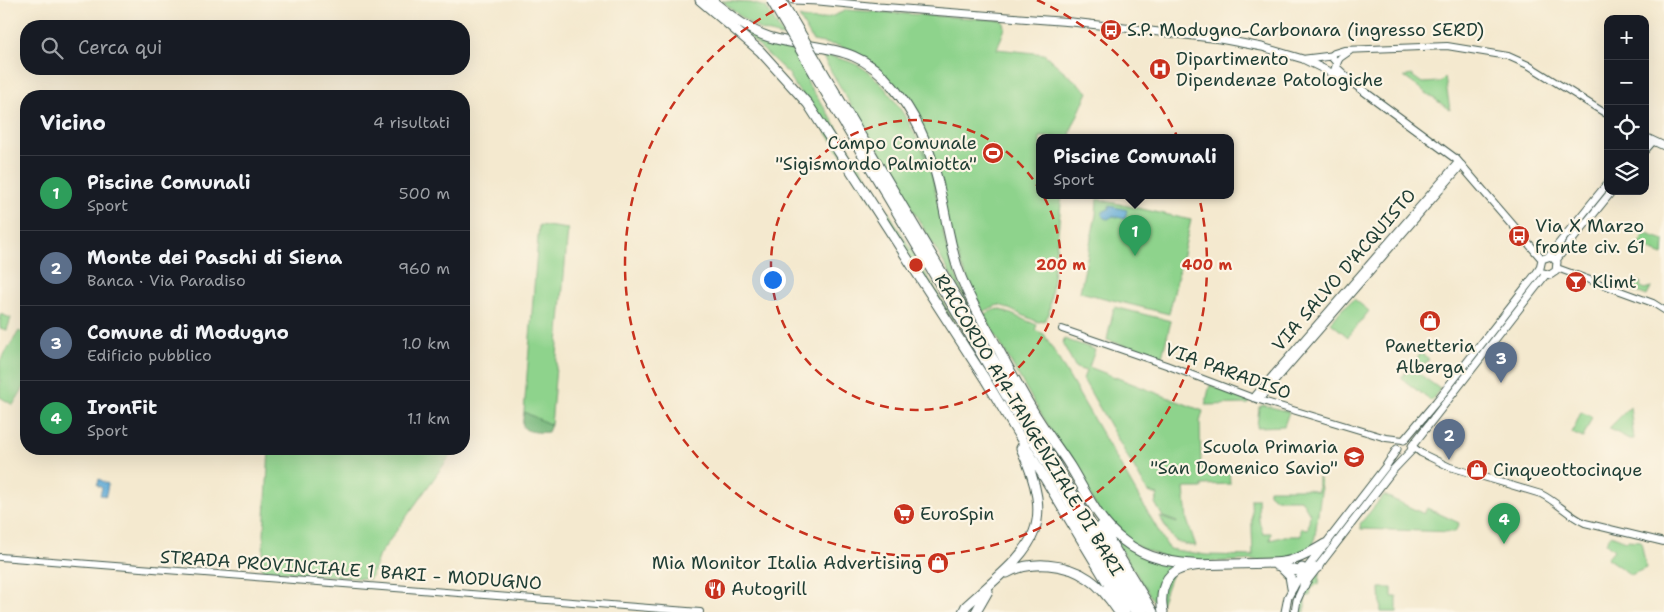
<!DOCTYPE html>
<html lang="it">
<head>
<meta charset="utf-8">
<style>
  :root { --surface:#171b24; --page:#20242c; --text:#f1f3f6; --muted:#9ea1a6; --line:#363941; --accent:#c8321e }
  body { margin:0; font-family:"Shantell Sans",sans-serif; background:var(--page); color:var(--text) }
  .controls { position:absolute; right:15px; top:15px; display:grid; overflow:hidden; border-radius:10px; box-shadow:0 5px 20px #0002 }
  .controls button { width:45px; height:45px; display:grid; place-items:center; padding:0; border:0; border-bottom:1px solid var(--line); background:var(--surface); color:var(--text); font:25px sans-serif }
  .you { position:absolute; left:772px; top:279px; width:18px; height:18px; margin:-12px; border:4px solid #fff; border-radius:50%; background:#1a73e8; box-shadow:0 0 0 8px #1a73e833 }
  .badge { display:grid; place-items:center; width:32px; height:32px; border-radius:50%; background:var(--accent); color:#fff; font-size:16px; font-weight:700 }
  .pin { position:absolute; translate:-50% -41px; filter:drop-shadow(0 1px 2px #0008) }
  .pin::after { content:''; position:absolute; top:26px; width:18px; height:15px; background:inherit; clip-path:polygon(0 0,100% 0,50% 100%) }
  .popup { position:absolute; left:1036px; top:134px; width:198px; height:65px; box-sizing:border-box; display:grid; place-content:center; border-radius:10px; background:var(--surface); filter:drop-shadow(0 1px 4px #0005); font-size:16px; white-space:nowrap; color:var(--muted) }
  .popup b { font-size:19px; color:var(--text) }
  .popup::after { content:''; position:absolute; left:50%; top:100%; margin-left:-10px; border:10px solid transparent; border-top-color:var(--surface) }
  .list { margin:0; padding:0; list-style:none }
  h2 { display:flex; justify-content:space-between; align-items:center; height:65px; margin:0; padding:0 20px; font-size:21px }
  h2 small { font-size:16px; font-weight:400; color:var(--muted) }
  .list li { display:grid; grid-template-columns:32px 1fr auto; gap:15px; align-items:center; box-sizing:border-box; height:75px; padding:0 20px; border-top:1px solid var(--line) }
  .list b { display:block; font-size:19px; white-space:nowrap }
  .list p { margin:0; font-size:16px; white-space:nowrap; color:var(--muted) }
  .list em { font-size:16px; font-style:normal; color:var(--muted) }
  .icon { flex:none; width:28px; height:28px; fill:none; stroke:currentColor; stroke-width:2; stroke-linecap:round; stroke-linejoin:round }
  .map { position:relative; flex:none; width:1664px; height:612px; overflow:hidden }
  .search { position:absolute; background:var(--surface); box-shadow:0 5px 20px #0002; left:20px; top:20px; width:450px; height:55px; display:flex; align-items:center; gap:12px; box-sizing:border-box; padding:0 18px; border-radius:20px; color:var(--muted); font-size:19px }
  .panel { position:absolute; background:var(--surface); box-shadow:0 5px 20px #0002; left:20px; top:90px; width:450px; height:365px; border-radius:20px }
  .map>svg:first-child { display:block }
</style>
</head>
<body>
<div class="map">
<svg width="1664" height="612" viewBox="0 0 1664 612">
  <rect width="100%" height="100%" fill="#fcf5e5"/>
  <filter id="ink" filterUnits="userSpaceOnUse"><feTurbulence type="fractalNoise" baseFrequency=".02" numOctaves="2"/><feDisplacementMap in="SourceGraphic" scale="10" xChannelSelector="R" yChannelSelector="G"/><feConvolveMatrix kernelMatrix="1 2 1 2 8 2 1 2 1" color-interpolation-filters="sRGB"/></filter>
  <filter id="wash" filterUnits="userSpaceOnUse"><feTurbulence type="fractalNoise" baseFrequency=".0096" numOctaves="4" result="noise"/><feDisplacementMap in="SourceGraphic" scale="20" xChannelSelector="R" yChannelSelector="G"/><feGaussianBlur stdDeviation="1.12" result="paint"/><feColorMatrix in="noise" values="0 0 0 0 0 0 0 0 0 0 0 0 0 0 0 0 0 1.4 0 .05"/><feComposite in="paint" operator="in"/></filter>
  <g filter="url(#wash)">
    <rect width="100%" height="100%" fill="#f4e9cf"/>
    <!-- green -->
    <path fill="#8ed38c" stroke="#568860" d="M722 1 751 3 766 7 784 37 760 30 742 18Z
      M847 10 1001 20 1004 23 1005 28 997 49 1044 54 1088 92 1071 130 1070 137H1040V195H1062L1049 314 1044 321 1038 322 1000 305 995 306 983 312 961 265 911 111 854 52 839 46 813 41 799 17C820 23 828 18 847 10Z
      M735 24C754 37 768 42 790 47L807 77 808 84 830 116 971 348 790 78V75Z
      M821 54C836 58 855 61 867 71 893 90 921 140 930 170 937 194 940 217 945 241 951 268 963 292 975 316Z
      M1411 75 1422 83 1440 82 1445 77 1450 110 1404 77Z
      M1097 199 1191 220 1169 314 1080 292 1096 215Z
      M539 225 568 229 551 425 524 412Z
      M1644 233 1664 240 1663 255 1639 246Z
      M1634 280 1641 283 1640 286 1644 289 1651 287 1647 296 1631 290Z
      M1354 299 1369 311 1348 337 1331 323 1341 310Z
      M1114 307 1171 321 1162 357 1107 340Z
      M999 309 1037 325 1035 330 1044 334 1169 549 1206 555 1253 556 1251 499H1258L1259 521 1263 533H1271L1270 540 1286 536H1301V528L1308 529 1310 514 1301 499H1276L1269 493V489H1308L1318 492V477L1320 479 1321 492 1314 543 1311 550 1291 559 1205 562 1165 558 1132 544 1104 519 1028 392 984 315 993 310Z
      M0 314 11 318 7 330 0 328Z
      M19 331 26 335V384L13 405 0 397V361Z
      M1064 339 1091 348 1095 350 1089 367 1203 411 1200 422 1201 468H1229L1230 484 1202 485V488H1184L1187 520 1196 546C1171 543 1173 539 1160 517L1177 523V522L1163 517 1155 503 1158 495 1148 492 1083 379 1086 371 1076 368 1063 344Z
      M1421 353 1429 359 1418 373 1440 389 1431 401 1401 378Z
      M1210 385 1249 400V404L1205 405Z
      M1263 405 1289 412 1284 426 1257 427 1259 407Z
      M1630 407 1634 439H1629L1610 429V427Z
      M1581 412 1592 417 1583 438 1572 433Z
      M269 449H455L379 555 370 579 262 570Z
      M1384 495 1424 514 1427 508 1459 523 1455 532 1361 529 1360 524Z
      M1611 535 1626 541 1627 540 1641 541 1646 568 1631 575 1607 558 1614 550 1606 543Z
      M1119 541 1174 567 1159 610 1117 543Z
      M1320 572 1319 585 1317 584 1311 588 1310 596H1305V612H1299C1302 596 1309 585 1320 572Z
      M1380 588H1392V597H1397V612H1381Z"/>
    <!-- forest -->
    <path fill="#72b578" stroke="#487956" d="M524 412 551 425 548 432C544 433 540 432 536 432 520 430 522 426 524 412Z"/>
    <!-- water -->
    <path fill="#5ea9d6" stroke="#3e7385" d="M1109 206 1127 210 1125 219 1113 216 1108 219 1104 218 1102 214 1104 211 1109 209Z
      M99 479 108 484 106 496 100 495 102 488 97 485Z"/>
  </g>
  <g filter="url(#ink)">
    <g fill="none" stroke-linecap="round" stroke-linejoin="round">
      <!-- tertiary casing -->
      <g stroke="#3f574b" stroke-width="8">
        <path id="tertiary" d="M1331 56 1334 53 1344 50 1447 46 1508 56 1528 65 1608 115
          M1337 63 1340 58 1350 51
          M1557 268 1653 303 1664 310
          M1062 329 1166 365 1256 399 1386 438 1403 440
          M1253 398 1458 162
          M1259 400 1462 165
          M1412 446 1421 453 1450 467 1541 494C1557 502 1569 516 1585 523L1664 542
          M0 557 700 612"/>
      </g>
      <!-- secondary casing -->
      <g stroke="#3f574b" stroke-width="9">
        <path id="secondary" d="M793 0 819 1 879 7 1072 22 1220 39 1262 47 1303 59 1354 84
          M1306 59 1331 56 1337 63 1335 69
          M1336 67 1354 84 1456 159 1542 259
          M1645 137 1664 146
          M1645 150 1653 141
          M1556 260 1612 191
          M1544 273 1550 275 1556 271 1557 262 1553 258
          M1404 440 1436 402 1536 274 1540 268 1542 259 1548 257 1608 183
          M1285 612 1288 597 1297 581 1386 466 1397 449
          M1295 612 1297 600 1304 585 1392 471 1411 451 1412 446 1546 274"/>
      </g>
      <!-- motorway casing -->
      <g stroke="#3f574b" stroke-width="11">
        <path id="motorway" d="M700 0 760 51 808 104 985 379 1125 612
          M711 0C729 14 747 30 769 37 818 52 856 41 893 87 914 112 929 146 937 178 945 208 948 239 958 269 967 295 982 320 996 345 1010 370 1023 395 1038 419 1048 435 1060 450 1070 466 1086 492 1099 523 1124 541 1147 560 1175 563 1204 565
          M822 70 1143 612
          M814 73 1135 612
          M1101 526 1153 612
          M1276 565C1291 568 1303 577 1318 567
          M1281 567 1290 576 1292 588
          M1302 568 1305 577 1304 585
          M1007 573C1031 560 1066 563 1089 579 1101 587 1110 599 1118 611
          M963 612 966 606C1027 550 1060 535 1021 448
          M976 612 988 591
          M1163 612C1160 598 1162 579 1176 571 1196 560 1257 566 1283 562 1298 560 1312 552 1325 544"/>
      </g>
      <!-- tertiary -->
      <use href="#tertiary" stroke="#fff" stroke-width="6"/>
      <!-- secondary -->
      <use href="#secondary" stroke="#fff" stroke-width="7"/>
      <!-- motorway -->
      <use href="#motorway" stroke="#fff" stroke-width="9"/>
      <!-- motorway-bridge casing -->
      <g stroke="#3f574b" stroke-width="11" stroke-linecap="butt">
        <path id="motorway-bridge" d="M771 0 814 73
          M781 0 822 70"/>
      </g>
      <!-- motorway-bridge -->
      <use href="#motorway-bridge" stroke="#fff" stroke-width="9"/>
    </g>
  </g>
  <!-- distance rings -->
  <g fill="none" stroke="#c8321e" stroke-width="2.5" stroke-dasharray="9 6">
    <circle cx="916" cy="265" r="145"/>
    <path d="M1037 0A291 291 0 1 1 795 0"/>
  </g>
  <!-- icons -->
  <defs>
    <g id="bus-disc" transform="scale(1.125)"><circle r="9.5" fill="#c8321e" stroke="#fcf5e5"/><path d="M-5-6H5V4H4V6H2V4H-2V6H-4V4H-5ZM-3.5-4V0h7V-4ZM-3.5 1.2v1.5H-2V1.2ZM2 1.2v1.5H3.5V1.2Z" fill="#fff"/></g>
    <g id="hospital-disc" transform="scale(1.125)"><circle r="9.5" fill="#c8321e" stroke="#fcf5e5"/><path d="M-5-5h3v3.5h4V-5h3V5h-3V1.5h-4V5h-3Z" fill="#fff"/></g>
    <g id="stadium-disc" transform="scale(1.125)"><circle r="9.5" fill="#c8321e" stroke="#fcf5e5"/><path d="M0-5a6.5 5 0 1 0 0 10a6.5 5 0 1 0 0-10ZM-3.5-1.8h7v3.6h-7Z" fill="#fff"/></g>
    <g id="bar-disc" transform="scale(1.125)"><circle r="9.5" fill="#c8321e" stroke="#fcf5e5"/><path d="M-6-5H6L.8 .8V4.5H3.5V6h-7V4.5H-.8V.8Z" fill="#fff"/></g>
    <g id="shop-disc" transform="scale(1.125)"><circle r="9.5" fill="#c8321e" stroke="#fcf5e5"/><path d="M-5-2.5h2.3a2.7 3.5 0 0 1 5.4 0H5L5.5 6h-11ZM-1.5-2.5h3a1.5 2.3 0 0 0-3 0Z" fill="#fff"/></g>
    <g id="school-disc" transform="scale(1.125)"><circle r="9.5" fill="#c8321e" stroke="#fcf5e5"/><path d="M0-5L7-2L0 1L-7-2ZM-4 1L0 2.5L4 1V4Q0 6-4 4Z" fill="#fff"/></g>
    <g id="supermarket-disc" transform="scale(1.125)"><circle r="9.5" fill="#c8321e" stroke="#fcf5e5"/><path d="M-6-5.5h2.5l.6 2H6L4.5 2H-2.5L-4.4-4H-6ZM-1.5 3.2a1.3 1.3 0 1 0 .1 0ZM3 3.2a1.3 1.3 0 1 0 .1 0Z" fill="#fff"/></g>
    <g id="restaurant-disc" transform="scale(1.125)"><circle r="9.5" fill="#c8321e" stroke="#fcf5e5"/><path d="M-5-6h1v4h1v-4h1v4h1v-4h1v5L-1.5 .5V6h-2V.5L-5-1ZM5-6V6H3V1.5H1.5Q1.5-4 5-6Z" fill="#fff"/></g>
  </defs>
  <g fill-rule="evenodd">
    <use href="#bus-disc" x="1111" y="30"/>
    <use href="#hospital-disc" x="1160" y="69"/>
    <use href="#stadium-disc" x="993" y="153"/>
    <use href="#bus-disc" x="1519" y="236"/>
    <use href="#bar-disc" x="1576" y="282"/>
    <use href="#shop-disc" x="1430" y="321"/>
    <use href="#school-disc" x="1354" y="457"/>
    <use href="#shop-disc" x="1477" y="470"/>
    <use href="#supermarket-disc" x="904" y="514"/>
    <use href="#shop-disc" x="938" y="563"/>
    <use href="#restaurant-disc" x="715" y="589"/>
  </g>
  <g text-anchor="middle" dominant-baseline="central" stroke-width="4.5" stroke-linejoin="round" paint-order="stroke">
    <!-- poi labels -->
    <g font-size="18" fill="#1f3d34" stroke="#fcf5e5" text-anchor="start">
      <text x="1127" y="30">S.P. Modugno-Carbonara (ingresso SERD)</text>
      <text x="1176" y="59">Dipartimento<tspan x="1176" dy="21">Dipendenze Patologiche</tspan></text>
      <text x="977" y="143" text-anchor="end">Campo Comunale<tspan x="977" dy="21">"Sigismondo Palmiotta"</tspan></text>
      <text x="1535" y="226">Via X Marzo<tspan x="1535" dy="21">fronte civ. 61</tspan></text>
      <text x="1592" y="282">Klimt</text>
      <text x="1430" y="346" text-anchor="middle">Panetteria<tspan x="1430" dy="21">Alberga</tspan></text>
      <text x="1338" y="447" text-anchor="end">Scuola Primaria<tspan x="1338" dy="21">"San Domenico Savio"</tspan></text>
      <text x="1493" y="470">Cinqueottocinque</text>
      <text x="920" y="514">EuroSpin</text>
      <text x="922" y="563" text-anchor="end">Mia Monitor Italia Advertising</text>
      <text x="731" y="589">Autogrill</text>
    </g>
    <!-- street labels -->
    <g font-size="18" fill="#1f3d34" stroke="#fcf5e5">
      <text transform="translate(1344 270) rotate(-49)">VIA SALVO D'ACQUISTO</text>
      <text transform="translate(1228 371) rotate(20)">VIA PARADISO</text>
      <text transform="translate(1029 425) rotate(59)">RACCORDO A14-TANGENZIALE DI BARI</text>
      <text transform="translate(351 570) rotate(4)">STRADA PROVINCIALE 1 BARI - MODUGNO</text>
    </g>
  </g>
  <circle cx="916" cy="265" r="8" fill="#c8321e" stroke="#fcf5e5" stroke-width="2.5"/>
  <g font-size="15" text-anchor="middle" font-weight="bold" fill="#c8321e" stroke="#fcf5e5" stroke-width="4.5" stroke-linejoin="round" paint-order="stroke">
    <text x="1061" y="270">200 m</text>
    <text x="1207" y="270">400 m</text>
  </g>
</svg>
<div class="controls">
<button>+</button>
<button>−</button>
<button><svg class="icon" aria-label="locate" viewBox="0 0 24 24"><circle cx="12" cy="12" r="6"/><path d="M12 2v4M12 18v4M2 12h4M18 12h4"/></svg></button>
<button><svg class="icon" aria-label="layers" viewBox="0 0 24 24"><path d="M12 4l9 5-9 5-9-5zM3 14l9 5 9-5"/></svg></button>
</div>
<div class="you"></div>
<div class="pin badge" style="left:1135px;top:256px;background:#2e9e5b">1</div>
<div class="popup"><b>Piscine Comunali</b>Sport</div>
<div class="pin badge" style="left:1449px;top:460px;background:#5c6f8a">2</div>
<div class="pin badge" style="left:1501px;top:383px;background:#5c6f8a">3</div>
<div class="pin badge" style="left:1504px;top:544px;background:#2e9e5b">4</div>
<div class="search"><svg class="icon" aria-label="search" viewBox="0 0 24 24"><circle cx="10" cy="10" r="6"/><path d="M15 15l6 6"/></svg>Cerca qui</div>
<section class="panel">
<h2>Vicino<small>4 risultati</small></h2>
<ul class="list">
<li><span class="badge" style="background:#2e9e5b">1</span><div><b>Piscine Comunali</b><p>Sport</p></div><em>500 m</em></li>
<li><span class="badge" style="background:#5c6f8a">2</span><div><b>Monte dei Paschi di Siena</b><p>Banca · Via Paradiso</p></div><em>960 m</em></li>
<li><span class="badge" style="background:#5c6f8a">3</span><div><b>Comune di Modugno</b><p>Edificio pubblico</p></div><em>1.0 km</em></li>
<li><span class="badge" style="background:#2e9e5b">4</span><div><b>IronFit</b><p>Sport</p></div><em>1.1 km</em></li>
</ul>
</section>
</div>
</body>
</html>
